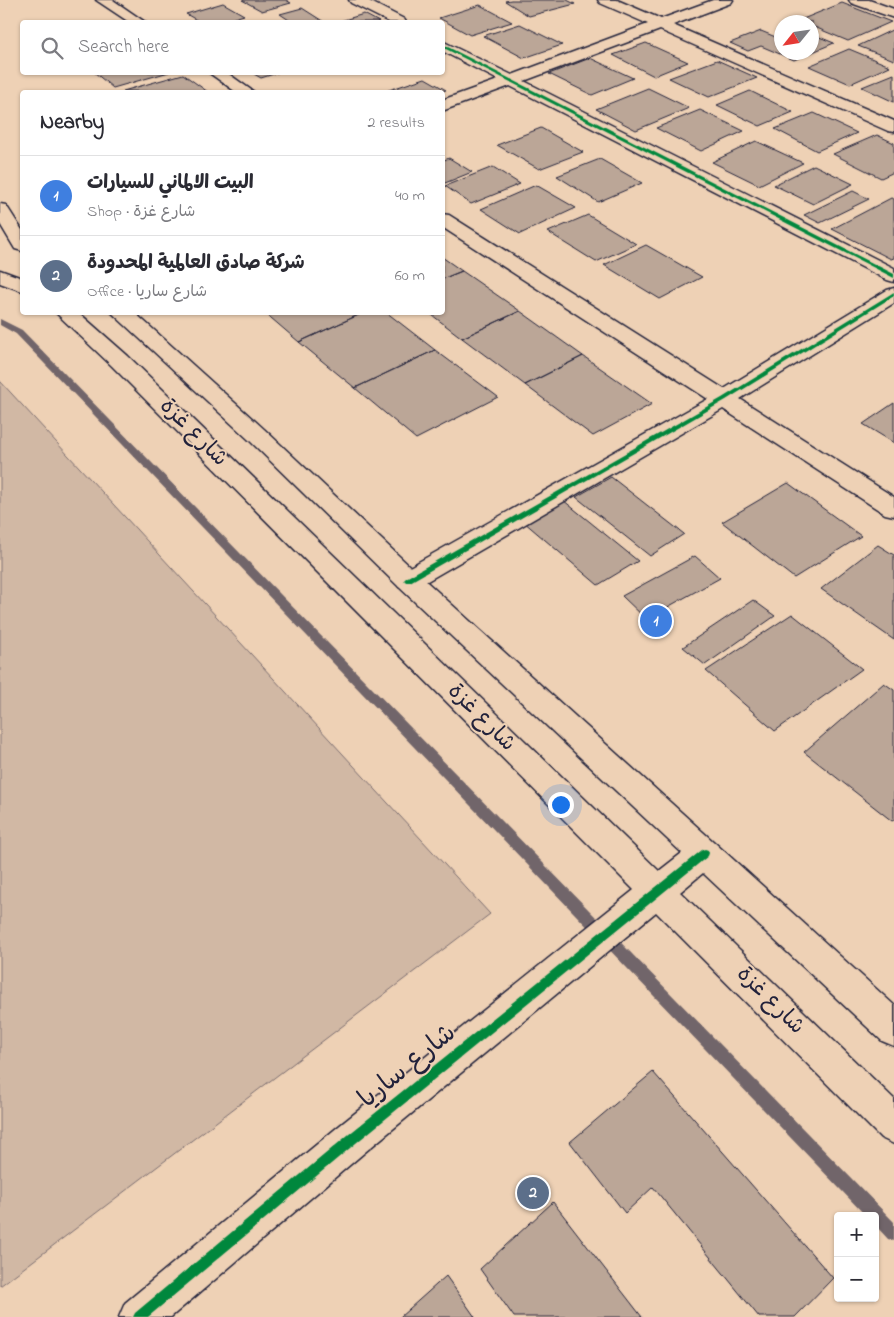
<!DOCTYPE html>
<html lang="en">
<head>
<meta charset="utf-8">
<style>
  :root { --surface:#fff; --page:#f7f7f7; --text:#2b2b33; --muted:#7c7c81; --line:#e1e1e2; --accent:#c8321e }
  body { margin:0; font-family:"Indie Flower","Playpen Sans Arabic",sans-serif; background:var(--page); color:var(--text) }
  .controls { position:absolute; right:15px; bottom:15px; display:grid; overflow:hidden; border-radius:5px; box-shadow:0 1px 4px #0004 }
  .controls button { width:45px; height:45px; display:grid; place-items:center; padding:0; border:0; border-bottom:1px solid var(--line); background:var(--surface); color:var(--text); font:25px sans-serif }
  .compass { position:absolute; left:774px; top:15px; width:45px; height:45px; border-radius:50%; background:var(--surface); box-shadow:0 1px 4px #0004; rotate:240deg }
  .you { position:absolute; left:560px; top:804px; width:18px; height:18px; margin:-12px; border:4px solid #fff; border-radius:50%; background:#1a73e8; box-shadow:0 0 0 8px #1a73e833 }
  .badge { display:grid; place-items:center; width:32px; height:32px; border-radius:50%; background:var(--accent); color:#fff; font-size:16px; font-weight:700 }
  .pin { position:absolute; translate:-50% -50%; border:2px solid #fff; box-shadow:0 1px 5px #0006 }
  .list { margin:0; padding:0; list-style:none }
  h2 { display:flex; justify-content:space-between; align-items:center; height:65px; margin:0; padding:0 20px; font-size:21px }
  h2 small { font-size:16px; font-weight:400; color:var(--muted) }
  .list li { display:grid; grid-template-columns:32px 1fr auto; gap:15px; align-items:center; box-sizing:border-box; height:80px; padding:0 20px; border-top:1px solid var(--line) }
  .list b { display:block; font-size:19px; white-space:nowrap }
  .list p { margin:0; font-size:16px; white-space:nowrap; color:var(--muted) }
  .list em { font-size:16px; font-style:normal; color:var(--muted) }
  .icon { flex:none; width:28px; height:28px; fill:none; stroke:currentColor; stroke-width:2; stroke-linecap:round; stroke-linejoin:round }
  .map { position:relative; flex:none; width:894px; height:1317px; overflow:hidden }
  .search { position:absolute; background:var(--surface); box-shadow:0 1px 4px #0004; left:20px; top:20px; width:425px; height:55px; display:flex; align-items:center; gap:12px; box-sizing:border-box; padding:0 18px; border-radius:5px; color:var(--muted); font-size:19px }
  .panel { position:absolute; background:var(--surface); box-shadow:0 1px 4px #0004; left:20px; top:90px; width:425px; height:225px; border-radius:5px }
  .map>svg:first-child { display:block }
</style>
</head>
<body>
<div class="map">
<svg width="894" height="1317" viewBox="0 0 894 1317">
  <rect width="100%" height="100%" fill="#eed1b5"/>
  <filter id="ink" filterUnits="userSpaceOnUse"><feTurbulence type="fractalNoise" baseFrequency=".02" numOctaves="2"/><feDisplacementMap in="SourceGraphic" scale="10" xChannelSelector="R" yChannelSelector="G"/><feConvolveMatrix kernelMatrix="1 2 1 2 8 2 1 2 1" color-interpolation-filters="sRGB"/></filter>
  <g filter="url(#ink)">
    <!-- green -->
    <path fill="#d1b8a4" stroke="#7a6d70" d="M0 381 490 914 0 1286Z"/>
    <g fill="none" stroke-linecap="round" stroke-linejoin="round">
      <!-- stream -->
      <path fill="#71656a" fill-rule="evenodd" d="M0 319 22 330 894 1222V1241L888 1239 875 1225V1216H866L16 334 0 325Z"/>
    </g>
    <!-- building -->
    <path fill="#bba697" stroke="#22223b" d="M242 0H286L291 3 262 11Z
      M511 0H567L575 4 529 16 505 1Z
      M223 3 244 15 221 22H200L186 14Z
      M842 3 891 22 848 41 812 26V22L798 21Z
      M480 5 512 22 470 35 439 18Z
      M302 8 324 22H292L280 14Z
      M364 14 379 22H337Z
      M520 24 562 45 524 58 483 36Z
      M894 29V60L858 46Z
      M761 31 778 38 782 37V52H812V34L834 43 794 60 761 46 748 51 730 43Z
      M646 43 688 62 654 76 613 55Z
      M849 49 890 66 850 84 809 66Z
      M590 58 633 78 592 95 549 74Z
      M717 60 757 78 709 97 669 78Z
      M94 72H169L113 88Z
      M258 72H280L261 78 254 74Z
      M183 74 208 92 123 91Z
      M894 74V102L862 87Z
      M425 78 446 90 438 92H383Z
      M648 88 689 108 636 130 596 109Z
      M750 91 793 112 760 126 717 105Z
      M700 110 744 131 701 151 656 128Z
      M814 113 857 133 817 151 775 129Z
      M541 128 583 152 539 169 497 145Z
      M877 135 894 143V172L881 178 833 154Z
      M756 141 803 163 759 185 712 162Z
      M449 158 472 172 445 183 442 182V161Z
      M600 159 642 183 598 202 557 176Z
      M814 165 853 184 813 204 774 185Z
      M493 167 520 184 471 204 445 186Z
      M536 185 576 208 520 234 481 209Z
      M853 191 869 199 820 223 804 215Z
      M891 198 894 199V258L891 259 832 229Z
      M588 215 636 244 596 262 548 232Z
      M646 245 702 277 660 299 604 265Z
      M442 257 462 271 442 279Z
      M462 271 520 311 462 338 428 312H442V279Z
      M520 311 583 356 525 385 462 338Z
      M264 312H365L299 342Z
      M365 312H386L435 350 355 388 299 342Z
      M435 350 498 397 416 439 355 388Z
      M583 356 652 404 593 436 525 385Z
      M894 403V443L863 424Z
      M611 477 684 534 650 556 576 497Z
      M788 483 861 536 794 578 722 522Z
      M563 500 638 561 598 585 524 522Z
      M878 545 894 555V640L821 589Z
      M695 556 720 578 646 619 622 596Z
      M753 600 775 616 705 665 683 647Z
      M792 614 862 669 775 731 706 671Z
      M884 683 894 690V820L892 821 804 752Z
      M653 1072 833 1278 795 1317H759L653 1187 625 1213 570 1142Z
      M553 1202 642 1317H514L480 1269Z
      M446 1276 475 1317H400Z"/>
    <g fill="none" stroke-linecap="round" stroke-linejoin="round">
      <!-- street casing -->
      <g stroke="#22223b" stroke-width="3">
        <path id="street" d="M96 0H113L145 22H129Z
          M349 0H367L404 19 406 22H389L351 3Z
          M598 0H617L661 19 713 0H733L731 3 673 25 894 121V132L888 131 660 30 524 81 894 268V282L887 280 510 86 442 111V100L498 80 442 51V41L512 75 648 24 600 3Z
          M849 0H869L894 9V18L851 3Z
          M208 72H226L254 92H236Z
          M442 214 449 215 724 389 887 290 894 288V303L740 399 894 497V516L885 514 723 409 417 587 408 589 399 587 395 580 399 573 708 399 442 227Z"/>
      </g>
      <!-- secondary casing -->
      <g stroke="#22223b" stroke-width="3">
        <path id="secondary" d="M0 204 6 205 22 230V251L15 249 0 224Z
          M0 270 22 278V291L0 283Z
          M55 312H78L128 356 659 871 682 853 399 587 248 439 111 312H134L264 429 417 573 894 1005V1046L882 1041 703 873 680 892 894 1099V1144L881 1138 656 912 365 1152 171 1317H119L125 1303 339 1126 634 890 112 366Z"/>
      </g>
      <!-- street -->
      <use href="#street" fill="#eed1b5" fill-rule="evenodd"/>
      <!-- secondary -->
      <use href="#secondary" fill="#eed1b5" fill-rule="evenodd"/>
      <!-- cycleway casing -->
      <g stroke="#eed1b5" stroke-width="3">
        <path id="cycleway" d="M442 44 894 274V278L442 47Z
          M894 292V296L726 400 410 582H406L404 580 406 578 722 398Z
          M705 849 708 850 709 853 708 856 356 1143 148 1317H133L135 1313 348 1135 702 850Z"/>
      </g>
      <!-- cycleway -->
      <use href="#cycleway" fill="#00873e" fill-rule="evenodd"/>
    </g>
  </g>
  <g text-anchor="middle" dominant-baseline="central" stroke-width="4" stroke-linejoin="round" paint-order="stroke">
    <!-- street labels -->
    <g font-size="22" fill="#22223b" stroke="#eed1b5">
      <text transform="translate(193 433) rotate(45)">شارع غزة</text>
      <text transform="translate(481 718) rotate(45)">شارع غزة</text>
      <text transform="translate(770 1001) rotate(45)">شارع غزة</text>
    </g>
    <!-- near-street labels -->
    <g font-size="26" fill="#22223b" stroke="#eed1b5">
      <text transform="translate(408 1067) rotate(-39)">شارع ساريا</text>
    </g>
  </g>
</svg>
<div class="controls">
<button>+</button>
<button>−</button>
</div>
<svg class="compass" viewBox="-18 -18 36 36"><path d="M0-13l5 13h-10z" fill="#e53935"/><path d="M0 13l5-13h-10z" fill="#7c7c81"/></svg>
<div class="you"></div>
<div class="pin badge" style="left:656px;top:621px;background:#3f7fe0">1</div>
<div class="pin badge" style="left:533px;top:1193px;background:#5c6f8a">2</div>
<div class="search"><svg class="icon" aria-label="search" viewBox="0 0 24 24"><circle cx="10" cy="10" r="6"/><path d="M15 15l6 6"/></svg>Search here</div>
<section class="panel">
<h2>Nearby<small>2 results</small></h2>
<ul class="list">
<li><span class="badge" style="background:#3f7fe0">1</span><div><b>البيت الالماني للسيارات</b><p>Shop · شارع غزة</p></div><em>40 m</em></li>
<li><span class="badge" style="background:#5c6f8a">2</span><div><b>شركة صادق العالمية المحدودة</b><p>Office · شارع ساريا</p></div><em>60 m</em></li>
</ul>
</section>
</div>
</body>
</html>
